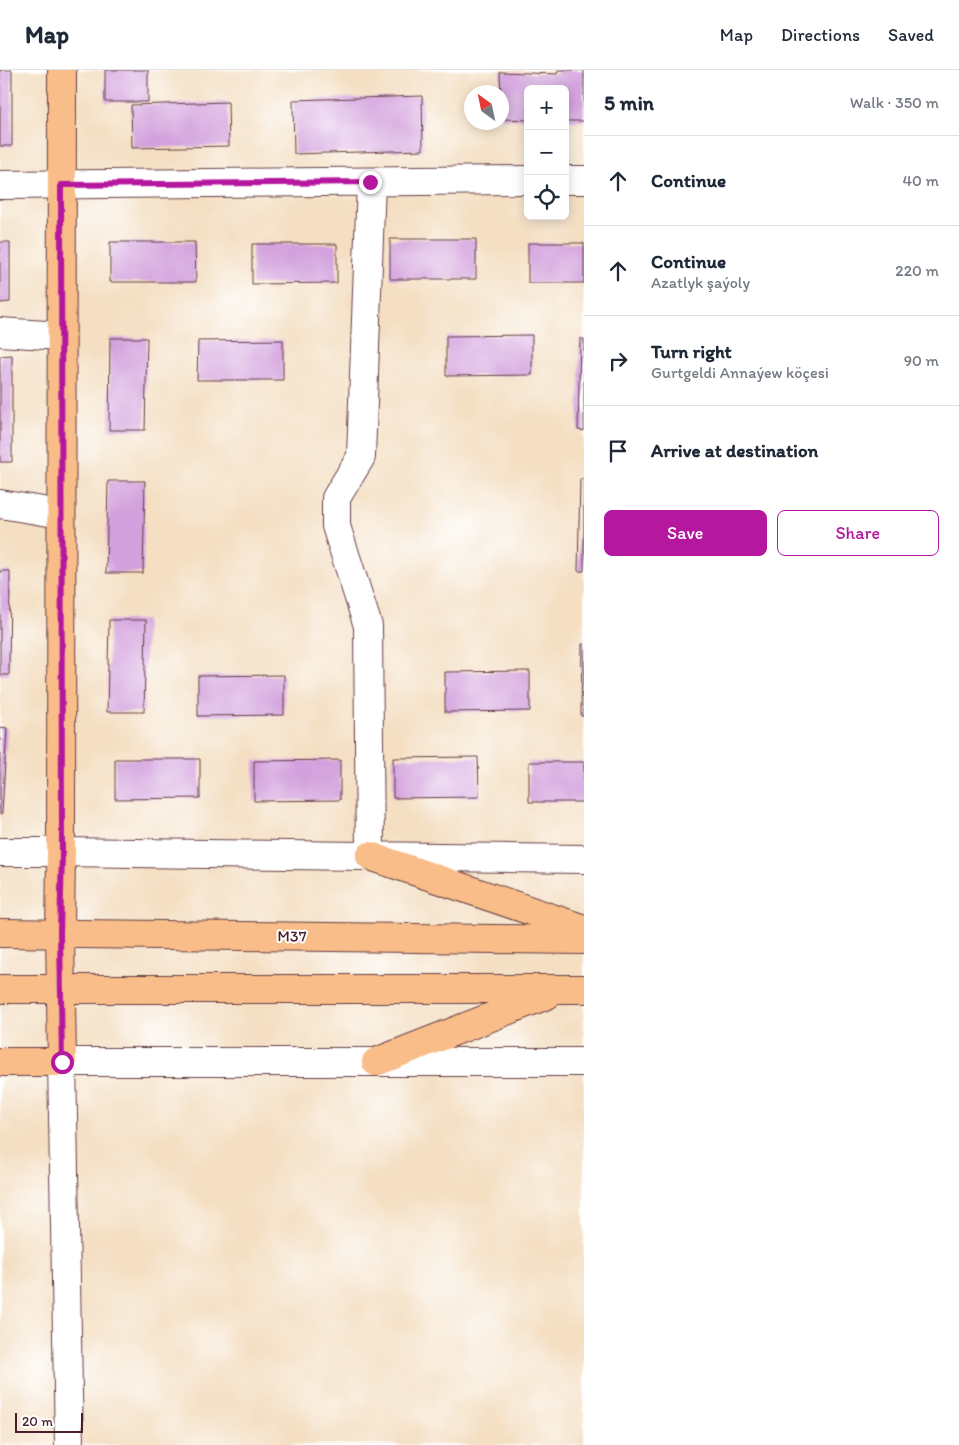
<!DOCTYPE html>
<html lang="en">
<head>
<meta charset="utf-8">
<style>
  :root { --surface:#fff; --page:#f6f6f7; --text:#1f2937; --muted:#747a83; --line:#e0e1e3; --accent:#b5179e }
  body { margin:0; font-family:Itim,sans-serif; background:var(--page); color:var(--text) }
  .controls { position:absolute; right:15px; top:15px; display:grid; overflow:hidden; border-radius:8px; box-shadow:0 2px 12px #0003 }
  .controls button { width:45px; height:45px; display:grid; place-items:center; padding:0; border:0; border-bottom:1px solid var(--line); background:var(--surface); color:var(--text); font:25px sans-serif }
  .compass { position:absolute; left:464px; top:15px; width:45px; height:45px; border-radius:50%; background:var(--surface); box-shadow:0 2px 12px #0003; rotate:327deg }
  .scale { position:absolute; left:15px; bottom:12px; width:68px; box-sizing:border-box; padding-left:5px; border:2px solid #4a1f2b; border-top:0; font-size:14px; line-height:18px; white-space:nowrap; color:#4a1f2b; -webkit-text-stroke:4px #fff; paint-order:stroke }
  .stop { position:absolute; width:15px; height:15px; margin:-11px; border:4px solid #b5179e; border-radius:50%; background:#fff }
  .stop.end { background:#b5179e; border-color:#fff; box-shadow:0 1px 5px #0008 }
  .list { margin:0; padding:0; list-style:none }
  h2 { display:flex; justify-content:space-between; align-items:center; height:65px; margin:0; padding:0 20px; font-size:21px }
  h2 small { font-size:16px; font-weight:400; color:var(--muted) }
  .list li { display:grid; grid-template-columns:32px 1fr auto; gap:15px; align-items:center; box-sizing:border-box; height:90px; padding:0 20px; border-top:1px solid var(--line) }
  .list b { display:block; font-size:19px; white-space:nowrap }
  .list p { margin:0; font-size:16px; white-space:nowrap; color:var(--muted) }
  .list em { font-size:16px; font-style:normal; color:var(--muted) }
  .actions { display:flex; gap:10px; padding:15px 20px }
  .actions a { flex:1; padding:11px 0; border:1px solid var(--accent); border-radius:8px; text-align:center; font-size:18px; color:var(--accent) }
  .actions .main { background:var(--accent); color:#fff }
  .icon { flex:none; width:28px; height:28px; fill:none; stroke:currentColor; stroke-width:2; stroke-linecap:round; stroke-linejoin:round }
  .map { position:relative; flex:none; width:584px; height:1375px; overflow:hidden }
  header { display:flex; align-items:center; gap:30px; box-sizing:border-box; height:70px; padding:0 25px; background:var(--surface); border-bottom:1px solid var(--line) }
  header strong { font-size:24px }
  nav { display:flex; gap:28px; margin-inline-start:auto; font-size:18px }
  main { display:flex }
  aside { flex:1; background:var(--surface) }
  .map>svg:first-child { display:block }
</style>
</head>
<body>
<header>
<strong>Map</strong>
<nav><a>Map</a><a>Directions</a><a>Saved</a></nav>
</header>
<main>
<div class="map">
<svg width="584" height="1375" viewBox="0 0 584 1375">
  <rect width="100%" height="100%" fill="#fff"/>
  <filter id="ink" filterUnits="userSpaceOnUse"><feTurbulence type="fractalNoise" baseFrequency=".02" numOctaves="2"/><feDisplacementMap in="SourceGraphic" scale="10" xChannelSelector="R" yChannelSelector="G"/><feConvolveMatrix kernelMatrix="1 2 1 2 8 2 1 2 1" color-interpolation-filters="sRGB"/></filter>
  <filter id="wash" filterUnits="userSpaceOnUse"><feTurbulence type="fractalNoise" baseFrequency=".0096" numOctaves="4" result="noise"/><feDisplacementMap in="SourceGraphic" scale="20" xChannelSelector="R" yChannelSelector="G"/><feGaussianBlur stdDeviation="1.12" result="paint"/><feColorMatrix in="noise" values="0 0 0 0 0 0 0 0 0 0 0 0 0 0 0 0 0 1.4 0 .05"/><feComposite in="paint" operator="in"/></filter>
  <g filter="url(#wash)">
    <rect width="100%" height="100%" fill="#f4dfc3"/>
    <g id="blocks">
      <!-- building -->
      <path fill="#d3a1dd" d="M0 0H12V76H0Z
        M105 0H148V32H105Z
        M558 0H584V51H565V19H528V50L502 49 500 2 557 4Z
        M422 26 423 80 294 84 293 30Z
        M228 32 229 76 132 78 131 35Z
        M390 169H476V209H390Z
        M0 172H10V232L0 233Z
        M110 172H195L196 212H110Z
        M528 173H584V213H528Z
        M252 174H337V213L252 214Z
        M532 265V305L446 306V266Z
        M110 268H147L145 360H109Z
        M580 269H584V361L578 360Z
        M283 270V310H197L198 271Z
        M12 285V392H0V286Z
        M580 409H584V501H578Z
        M108 411H145L143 503H106Z
        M0 501H10L9 605H0Z
        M109 550H146L144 642H107Z
        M582 574H584V646H581Z
        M530 601V641L445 642V602Z
        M284 605V645L198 646V606Z
        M0 657 7 658 2 744H0Z
        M478 687 479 727 393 728V688Z
        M115 689H200V728L115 729Z
        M340 690V730L254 731V691Z
        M529 692H584V732H529Z"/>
    </g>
  </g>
  <g filter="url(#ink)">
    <use href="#blocks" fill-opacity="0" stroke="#643c42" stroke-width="1"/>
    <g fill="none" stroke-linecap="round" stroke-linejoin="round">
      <!-- minor casing -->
      <g stroke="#643c42" stroke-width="30">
        <path id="minor" d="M565 110H584
          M0 115 528 110
          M0 262 61 266
          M0 434 61 444
          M0 782H61L584 789
          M370 786 368 556 336 456V428L361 387 371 112
          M69 1375 62 992H584"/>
      </g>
      <!-- major casing -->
      <g stroke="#643c42" stroke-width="30">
        <path id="major" d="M0 992H62L60 863 61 782 62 0"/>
      </g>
      <!-- highway casing -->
      <g stroke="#643c42" stroke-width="30">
        <path id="highway" d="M370 786 584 859
          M0 863 584 870
          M0 919H584
          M376 992 547 925"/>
      </g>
      <!-- minor -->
      <use href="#minor" stroke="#fff" stroke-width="28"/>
      <!-- major -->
      <use href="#major" stroke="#f8bd89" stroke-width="28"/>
      <!-- highway -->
      <use href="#highway" stroke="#f8bd89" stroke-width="28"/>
    </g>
  </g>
  <g fill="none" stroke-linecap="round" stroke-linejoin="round" filter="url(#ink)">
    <!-- route -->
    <path stroke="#b5179e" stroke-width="6" d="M62 992 60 863 62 782 61 115 370 112"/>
  </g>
  <g text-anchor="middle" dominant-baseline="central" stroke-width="4" stroke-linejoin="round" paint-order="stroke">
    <!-- street labels -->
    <g font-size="16" fill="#4a1f2b" stroke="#fff">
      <text transform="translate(292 866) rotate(1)">M37</text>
    </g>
  </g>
</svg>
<div class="controls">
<button>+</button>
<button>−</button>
<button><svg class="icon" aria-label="locate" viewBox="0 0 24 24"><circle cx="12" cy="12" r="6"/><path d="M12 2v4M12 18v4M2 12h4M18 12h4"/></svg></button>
</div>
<svg class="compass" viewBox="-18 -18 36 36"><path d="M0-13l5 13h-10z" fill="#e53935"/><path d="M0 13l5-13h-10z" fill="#747a83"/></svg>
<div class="scale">20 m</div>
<div class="stop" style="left:62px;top:992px"></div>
<div class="stop end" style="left:370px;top:112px"></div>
</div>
<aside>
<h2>5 min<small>Walk · 350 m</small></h2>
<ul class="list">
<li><svg class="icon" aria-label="ahead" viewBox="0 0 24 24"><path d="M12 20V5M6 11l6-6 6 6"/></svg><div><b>Continue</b></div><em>40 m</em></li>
<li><svg class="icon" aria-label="ahead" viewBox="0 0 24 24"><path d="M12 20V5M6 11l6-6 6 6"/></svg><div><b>Continue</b><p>Azatlyk şaýoly</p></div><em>220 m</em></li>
<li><svg class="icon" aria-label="right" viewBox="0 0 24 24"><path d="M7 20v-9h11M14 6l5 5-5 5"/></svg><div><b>Turn right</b><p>Gurtgeldi Annaýew köçesi</p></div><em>90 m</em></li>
<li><svg class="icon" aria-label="arrive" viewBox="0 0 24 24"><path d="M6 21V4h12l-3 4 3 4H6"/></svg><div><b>Arrive at destination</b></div></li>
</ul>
<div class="actions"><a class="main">Save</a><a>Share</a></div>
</aside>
</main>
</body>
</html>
